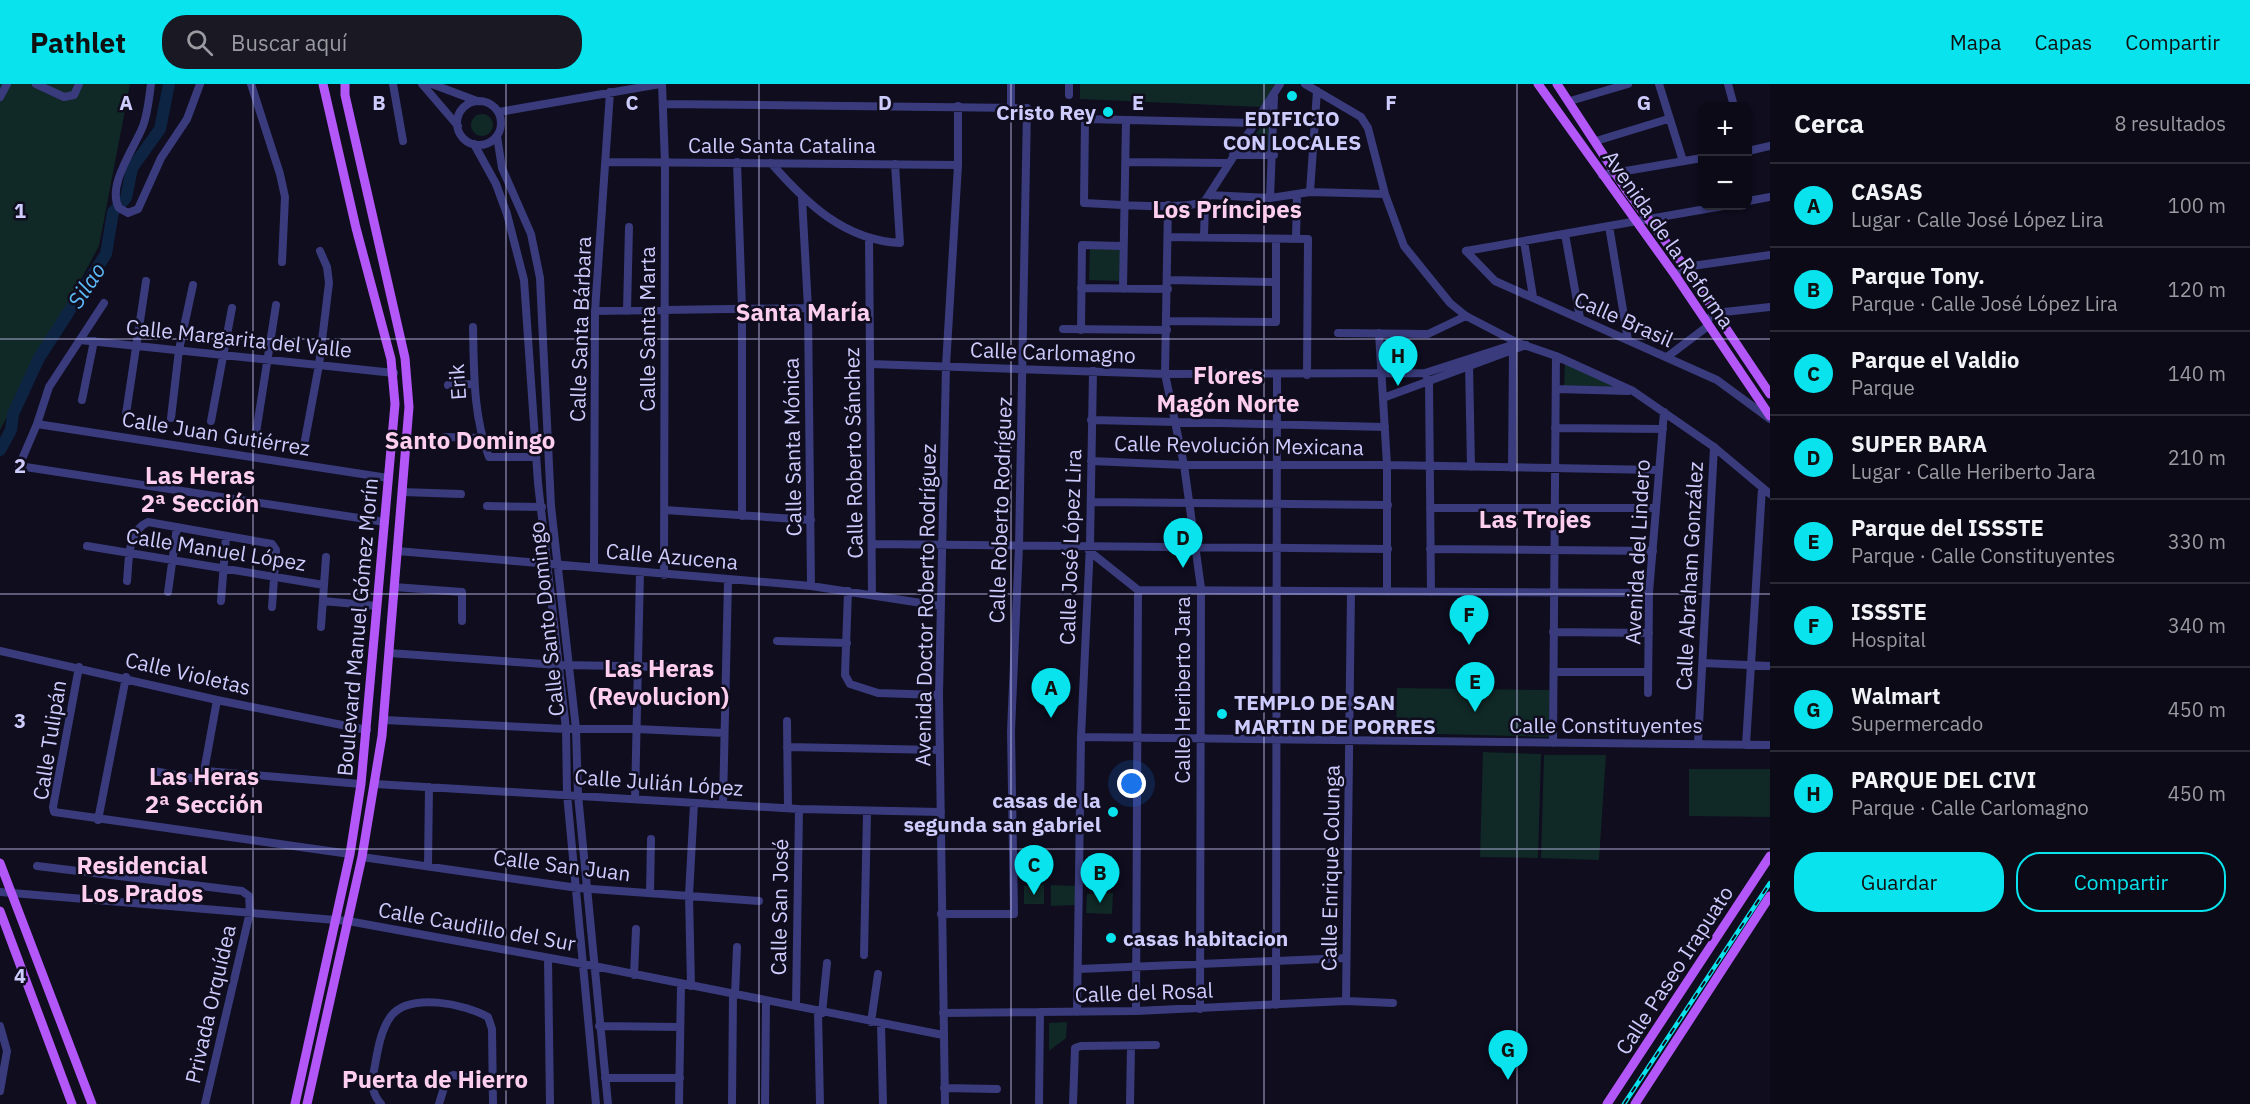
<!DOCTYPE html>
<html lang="es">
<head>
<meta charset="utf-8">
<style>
  :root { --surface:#0b0a16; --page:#191823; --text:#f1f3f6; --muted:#9a9aa1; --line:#2b2b35; --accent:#08e3ed }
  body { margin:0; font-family:"IBM Plex Sans",sans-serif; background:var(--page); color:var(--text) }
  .controls { position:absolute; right:18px; top:18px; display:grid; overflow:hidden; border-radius:12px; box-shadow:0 2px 4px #0004 }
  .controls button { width:54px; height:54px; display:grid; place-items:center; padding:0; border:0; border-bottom:2px solid var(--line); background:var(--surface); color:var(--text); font:30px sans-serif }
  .you { position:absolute; left:1132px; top:700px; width:21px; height:21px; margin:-15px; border:4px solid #fff; border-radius:50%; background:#1a73e8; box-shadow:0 0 0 9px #1a73e833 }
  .badge { display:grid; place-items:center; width:39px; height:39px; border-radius:50%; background:var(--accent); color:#111; font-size:20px; font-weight:700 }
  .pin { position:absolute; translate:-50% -50px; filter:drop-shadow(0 2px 3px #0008) }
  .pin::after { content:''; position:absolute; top:32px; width:21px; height:18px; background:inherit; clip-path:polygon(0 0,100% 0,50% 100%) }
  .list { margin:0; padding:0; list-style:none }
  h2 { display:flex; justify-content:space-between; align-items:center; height:78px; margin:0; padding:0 24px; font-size:26px }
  h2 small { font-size:20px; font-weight:400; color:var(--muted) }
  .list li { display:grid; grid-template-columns:39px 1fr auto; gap:18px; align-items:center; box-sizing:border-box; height:84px; padding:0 24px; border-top:2px solid var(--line) }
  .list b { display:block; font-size:22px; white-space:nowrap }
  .list p { margin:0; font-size:20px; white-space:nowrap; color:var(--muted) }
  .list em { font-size:20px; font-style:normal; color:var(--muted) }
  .actions { display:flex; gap:12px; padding:18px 24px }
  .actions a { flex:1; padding:14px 0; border:2px solid var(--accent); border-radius:24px; text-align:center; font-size:21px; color:var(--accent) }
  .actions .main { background:var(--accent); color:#111 }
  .icon { flex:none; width:33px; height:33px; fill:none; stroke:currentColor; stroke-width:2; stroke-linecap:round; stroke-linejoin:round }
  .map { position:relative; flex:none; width:1770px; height:1020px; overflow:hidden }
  header { display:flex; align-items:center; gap:36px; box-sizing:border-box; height:84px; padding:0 30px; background:var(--accent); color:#111 }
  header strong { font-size:28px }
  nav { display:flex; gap:33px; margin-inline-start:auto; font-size:21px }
  .search { width:420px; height:54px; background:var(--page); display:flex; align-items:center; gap:15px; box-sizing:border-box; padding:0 21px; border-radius:24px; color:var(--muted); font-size:22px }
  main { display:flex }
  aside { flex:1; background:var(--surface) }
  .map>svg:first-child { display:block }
</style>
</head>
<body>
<header>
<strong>Pathlet</strong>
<div class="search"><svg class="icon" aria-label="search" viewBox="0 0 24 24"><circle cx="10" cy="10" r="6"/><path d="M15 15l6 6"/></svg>Buscar aquí</div>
<nav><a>Mapa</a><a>Capas</a><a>Compartir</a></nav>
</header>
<main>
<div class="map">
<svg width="1770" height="1020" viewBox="0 0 1770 1020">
  <rect width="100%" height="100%" fill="#0f0d1e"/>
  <!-- green -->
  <path fill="#102826" d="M0 0H130L99 162 0 346Z
    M1080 0H1276L1261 23 1080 15Z
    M471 41a11 11 0 1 1 22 0a11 11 0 1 1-22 0Z
    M1270 30 1271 68 1243 67Z
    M1090 163 1122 164 1121 197 1089 196Z
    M1565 279 1626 305 1564 303Z
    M1397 604 1553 606V653L1396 649Z
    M1483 668 1541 670 1538 774 1480 773Z
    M1544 671H1606L1599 776 1541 774Z
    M1689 685H1770V733L1689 732Z
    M1044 801V820H1024V802Z
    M1051 801 1077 802 1076 821 1051 822Z
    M1113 809 1112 830 1086 829 1087 810Z
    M1067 938 1066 954 1049 967V939Z"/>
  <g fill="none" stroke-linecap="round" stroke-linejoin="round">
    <!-- river -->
    <path stroke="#0d2442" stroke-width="12" d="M0 366 11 346 13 330 39 274 106 170 113 128 126 114 132 84 160 45 169 0"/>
    <!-- minor -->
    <path stroke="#393b7c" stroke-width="8" d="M36 0 64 13 74 11 79 0
      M151 0C149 14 148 28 143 42 135 63 106 102 119 124L128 129 138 125 161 74 187 35 200 0
      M251 0 280 90 285 113 282 178
      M393 0 403 57
      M422 0 458 42
      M432 0 477 17
      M662 0 665 79 664 491
      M1011 0V23
      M1069 0V11
      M1305 0 1361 33 1368 44 1385 110 1404 162 1450 219 1466 232 1518 259 1556 272 1633 307 1714 363 1770 410
      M1659 0 1683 77
      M1728 0 1734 22
      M0 13 7 0
      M1570 17 1628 0
      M457 39a22 22 0 1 1 44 0a22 22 0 1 1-44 0Z
      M663 20 1027 24 1019 462 1011 647 1014 830H941
      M499 28 660 0
      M497 52 502 84 531 150 540 194 551 422 576 645 578 711 608 1020
      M1596 57 1668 35
      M474 60 496 100 507 130 524 196 538 399 566 645 567 710 596 1020
      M1748 67 1770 62
      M1233 71H1274
      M606 78 958 81
      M737 78 742 224V432
      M1126 78 1227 79
      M771 79C806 119 844 156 900 159L895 80
      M1602 91 1702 74
      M1310 108 1317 7
      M1209 111 1270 114 1310 108 1385 110
      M802 114 808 224 811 502
      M1270 114 1274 13
      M1205 117C1188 127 1107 120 1084 119L1085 35 1255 39
      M1748 117 1770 113
      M1168 121 1165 290 1184 381 1201 504 1200 925
      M1609 142 1628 256
      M1565 150 1580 234
      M1168 153 1308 155 1307 291
      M1204 153 1205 117 1280 0
      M869 154 872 511
      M1296 154 1297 112
      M1524 157 1533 213
      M1466 167 1495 197 1717 296 1770 335
      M1466 167 1723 122
      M1675 191 1685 183 1770 171
      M1168 196 1276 198
      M1081 204 1168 205
      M1123 205 1126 37
      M104 219 49 303 37 340 19 382 385 438
      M595 227 808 224
      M627 227 629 143
      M1168 237 1276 238V155
      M1706 237 1715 229 1770 223
      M473 243C474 287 473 332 489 373H536
      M1063 245 1167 246
      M1081 246 1082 161 1123 162
      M1338 249 1428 250 1466 232
      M1379 249 1387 381V508
      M80 256 394 289
      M1667 273 1708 242
      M1469 279 1471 383
      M870 280 1165 290 1425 289 1518 259
      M1425 289 1429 298 1431 508
      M448 301 474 300
      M1556 305 1628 307
      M1383 314 1526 261
      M82 316 94 257
      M126 330 146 197
      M171 334 179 266 193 201
      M1091 336 1385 343
      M211 337 232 224
      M37 340 388 394
      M1555 344 1663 345
      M256 349 276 221
      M445 353 482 354
      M305 356 319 281 329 199 327 183 320 167
      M1091 377 1184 381H1387L1659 386
      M1512 384 1513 266
      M402 408 461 410
      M1091 418 1388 421
      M487 422 542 423
      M1430 424H1656
      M665 426 811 436
      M872 460 1388 465
      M87 462 324 501
      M1430 465 1653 467
      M397 467 811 502 941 522
      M1089 467 1138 506 1649 509
      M594 483 595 227 610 8
      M127 497C129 477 127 447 148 438L272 460 276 466 272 523
      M394 503 462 508V537
      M848 507 845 591 850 600 878 609 939 611
      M168 508 177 443
      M221 517 226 453
      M323 517 377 522
      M321 543 326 473
      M1553 548 1649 549
      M777 557 847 559
      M0 567 217 616 367 646
      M389 569 558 581 687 583
      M1703 579 1770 582
      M79 583 53 723 54 728 350 770
      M1554 588H1648
      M1648 609 1649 509 1664 328
      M384 636 566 645H636L724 649
      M787 637 788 724
      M1081 653 1770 661
      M1553 659 1556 272
      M1698 659 1714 363
      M1746 661 1762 404
      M787 663 939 666
      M154 687 196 695 203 693 217 616
      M206 687 361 700
      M375 700 799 725 941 728
      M635 715 640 488
      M723 720 728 496
      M98 736 126 593
      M362 773 578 804 759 817
      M37 782 242 807 249 812 250 828 205 1020
      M428 782 429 703
      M0 808 348 837 594 882 943 951
      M650 809 651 755
      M864 871 867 728
      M548 875 550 1020
      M1079 885 1346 874
      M634 891 636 845
      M691 902 689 811 694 720
      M735 911 737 863
      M1346 917 1351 508
      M1276 921 1277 291
      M796 922 799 725
      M1136 927 1138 506
      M818 928 820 1020
      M1077 928 1081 653 1090 460 1093 287
      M822 929 827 879
      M943 929 1136 927 1346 917 1393 919
      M871 938 878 890
      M881 940 883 1020
      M0 942 7 967 0 1007
      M599 942 680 943
      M605 994H680
      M944 1004 997 1005
      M381 1020C370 1008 372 996 375 981 378 964 381 946 391 932 410 908 465 920 488 933L492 945 493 1020
      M439 1020 447 994 453 991 494 998
      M679 1020 681 901
      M732 1020 733 911
      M765 1020 766 918
      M945 1020 939 611 946 282 958 81V22
      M1039 1020 1040 928
      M1073 1020 1075 964 1081 962 1156 961
      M1130 1020 1131 962"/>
    <!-- major -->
    <path stroke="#b357f9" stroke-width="9" d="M1538 0 1675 191 1770 332
      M1557 0 1627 107 1685 183 1770 310
      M0 779 92 1020
      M0 827 72 1020
      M295 1020 350 770 361 700 395 320 391 275 356 144 323 0
      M307 1020 362 773 382 652 409 323 405 274 345 11V0
      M1607 1020 1770 772
      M1635 1020 1770 812"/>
    <!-- rail casing -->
    <g stroke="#08e3ed" stroke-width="4.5">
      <path id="rail" d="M1624 1020 1770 799"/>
    </g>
    <!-- rail -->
    <use href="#rail" stroke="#0f0d1e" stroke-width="2" stroke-dasharray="7" stroke-linecap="butt"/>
  </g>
  <!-- grid -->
  <path fill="none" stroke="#ceccfd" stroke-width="1.5" stroke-opacity="0.55" d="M253 0V1020M506 0V1020M759 0V1020M1011 0V1020M1264 0V1020M1517 0V1020M0 255H1770M0 510H1770M0 765H1770"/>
  <!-- markers -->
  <g fill="#08e3ed" stroke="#0f0d1e" stroke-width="2">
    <circle cx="1292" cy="12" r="6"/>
    <circle cx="1108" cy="28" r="6"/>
    <circle cx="1222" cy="630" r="6"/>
    <circle cx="1113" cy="728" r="6"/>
    <circle cx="1111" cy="854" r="6"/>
  </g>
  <g text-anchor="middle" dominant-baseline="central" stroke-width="5" stroke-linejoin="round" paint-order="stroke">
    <!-- poi labels -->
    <g font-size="21" font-weight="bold" fill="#ceccfd" stroke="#0f0d1e" text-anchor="end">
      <text x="1096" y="28">Cristo Rey</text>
      <text x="1292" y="34" text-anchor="middle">EDIFICIO<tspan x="1292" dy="24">CON LOCALES</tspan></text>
      <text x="1234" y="618" text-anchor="start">TEMPLO DE SAN<tspan x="1234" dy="24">MARTIN DE PORRES</tspan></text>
      <text x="1101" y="716">casas de la<tspan x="1101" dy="24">segunda san gabriel</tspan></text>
      <text x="1123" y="854" text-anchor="start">casas habitacion</text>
    </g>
    <!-- street labels -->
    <g font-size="21" fill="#ceccfd" stroke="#0f0d1e">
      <text x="782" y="61">Calle Santa Catalina</text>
      <text transform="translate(1669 155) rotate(55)">Avenida de la Reforma</text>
      <text transform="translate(1624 235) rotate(24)">Calle Brasil</text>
      <text transform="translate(580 245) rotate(-88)">Calle Santa Bárbara</text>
      <text transform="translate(647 245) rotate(-90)">Calle Santa Marta</text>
      <text transform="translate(239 254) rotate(6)">Calle Margarita del Valle</text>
      <text transform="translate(1053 268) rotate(2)">Calle Carlomagno</text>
      <text transform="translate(457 298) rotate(-94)">Erik</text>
      <text transform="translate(216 349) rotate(9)">Calle Juan Gutiérrez</text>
      <text transform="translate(1239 361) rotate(1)">Calle Revolución Mexicana</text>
      <text transform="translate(792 363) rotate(-91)">Calle Santa Mónica</text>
      <text transform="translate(853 369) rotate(-91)">Calle Roberto Sánchez</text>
      <text transform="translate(1000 426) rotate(-88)">Calle Roberto Rodríguez</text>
      <text transform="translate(1070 463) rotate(-88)">Calle José López Lira</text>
      <text transform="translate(216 465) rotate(9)">Calle Manuel López</text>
      <text transform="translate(1637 468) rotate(-87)">Avenida del Lindero</text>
      <text transform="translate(672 472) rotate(5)">Calle Azucena</text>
      <text transform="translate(1689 492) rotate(-87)">Calle Abraham González</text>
      <text transform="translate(925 521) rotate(-89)">Avenida Doctor Roberto Rodríguez</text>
      <text transform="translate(546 535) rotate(-96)">Calle Santo Domingo</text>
      <text transform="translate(357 543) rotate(-85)">Boulevard Manuel Gómez Morín</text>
      <text transform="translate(188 589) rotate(13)">Calle Violetas</text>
      <text transform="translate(1182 606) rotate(-90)">Calle Heriberto Jara</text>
      <text x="1606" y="641">Calle Constituyentes</text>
      <text transform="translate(49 656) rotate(-81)">Calle Tulipán</text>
      <text transform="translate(659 698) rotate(4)">Calle Julián López</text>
      <text transform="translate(562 781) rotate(7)">Calle San Juan</text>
      <text transform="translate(1330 784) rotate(-89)">Calle Enrique Colunga</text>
      <text transform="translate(779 823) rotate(-89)">Calle San José</text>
      <text transform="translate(477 842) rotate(10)">Calle Caudillo del Sur</text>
      <text transform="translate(1674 886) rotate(-57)">Calle Paseo Irapuato</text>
      <text transform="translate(1144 908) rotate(-2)">Calle del Rosal</text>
      <text transform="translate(210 920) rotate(-77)">Privada Orquídea</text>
    </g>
    <!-- water labels -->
    <g font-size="22" font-style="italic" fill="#5dbaf9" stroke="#0f0d1e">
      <text transform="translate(86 201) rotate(-57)">Silao</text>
    </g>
    <!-- quarter labels -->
    <g font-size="24" font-weight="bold" fill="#fdceef" stroke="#0f0d1e">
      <text x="1227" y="125">Los Príncipes</text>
      <text x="803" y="228">Santa María</text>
      <text x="1228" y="291">Flores<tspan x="1228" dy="28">Magón Norte</tspan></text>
      <text x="470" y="356">Santo Domingo</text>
      <text x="200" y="391">Las Heras<tspan x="200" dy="28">2ª Sección</tspan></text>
      <text x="1535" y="435">Las Trojes</text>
      <text x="659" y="584">Las Heras<tspan x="659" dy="28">(Revolucion)</tspan></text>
      <text x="204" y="692">Las Heras<tspan x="204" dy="28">2ª Sección</tspan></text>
      <text x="142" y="781">Residencial<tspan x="142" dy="28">Los Prados</tspan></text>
      <text x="435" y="995">Puerta de Hierro</text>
    </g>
  </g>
  <g font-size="20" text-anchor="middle" font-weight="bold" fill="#ceccfd" stroke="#0f0d1e" stroke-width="5" stroke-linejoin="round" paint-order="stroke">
    <text x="126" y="26">A</text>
    <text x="379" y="26">B</text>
    <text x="632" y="26">C</text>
    <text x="885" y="26">D</text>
    <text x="1138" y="26">E</text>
    <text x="1391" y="26">F</text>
    <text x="1644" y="26">G</text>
    <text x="20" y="134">1</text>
    <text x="20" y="389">2</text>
    <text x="20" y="644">3</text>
    <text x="20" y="899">4</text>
  </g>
</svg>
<div class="controls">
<button>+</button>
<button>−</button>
</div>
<div class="you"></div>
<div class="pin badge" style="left:1051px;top:634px">A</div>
<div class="pin badge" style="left:1100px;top:819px">B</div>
<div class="pin badge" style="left:1034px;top:811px">C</div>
<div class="pin badge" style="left:1183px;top:484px">D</div>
<div class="pin badge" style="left:1475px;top:628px">E</div>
<div class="pin badge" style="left:1469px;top:561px">F</div>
<div class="pin badge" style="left:1508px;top:996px">G</div>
<div class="pin badge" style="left:1398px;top:302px">H</div>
</div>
<aside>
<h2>Cerca<small>8 resultados</small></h2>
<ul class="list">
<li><span class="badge">A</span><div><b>CASAS</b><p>Lugar · Calle José López Lira</p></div><em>100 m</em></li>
<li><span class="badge">B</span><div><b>Parque Tony.</b><p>Parque · Calle José López Lira</p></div><em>120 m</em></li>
<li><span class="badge">C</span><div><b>Parque el Valdio</b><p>Parque</p></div><em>140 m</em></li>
<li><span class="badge">D</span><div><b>SUPER BARA</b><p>Lugar · Calle Heriberto Jara</p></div><em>210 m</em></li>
<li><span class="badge">E</span><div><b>Parque del ISSSTE</b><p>Parque · Calle Constituyentes</p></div><em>330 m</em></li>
<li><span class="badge">F</span><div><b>ISSSTE</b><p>Hospital</p></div><em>340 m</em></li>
<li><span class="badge">G</span><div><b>Walmart</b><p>Supermercado</p></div><em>450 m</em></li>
<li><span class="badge">H</span><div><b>PARQUE DEL CIVI</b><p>Parque · Calle Carlomagno</p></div><em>450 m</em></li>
</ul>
<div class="actions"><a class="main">Guardar</a><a>Compartir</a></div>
</aside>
</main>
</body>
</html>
